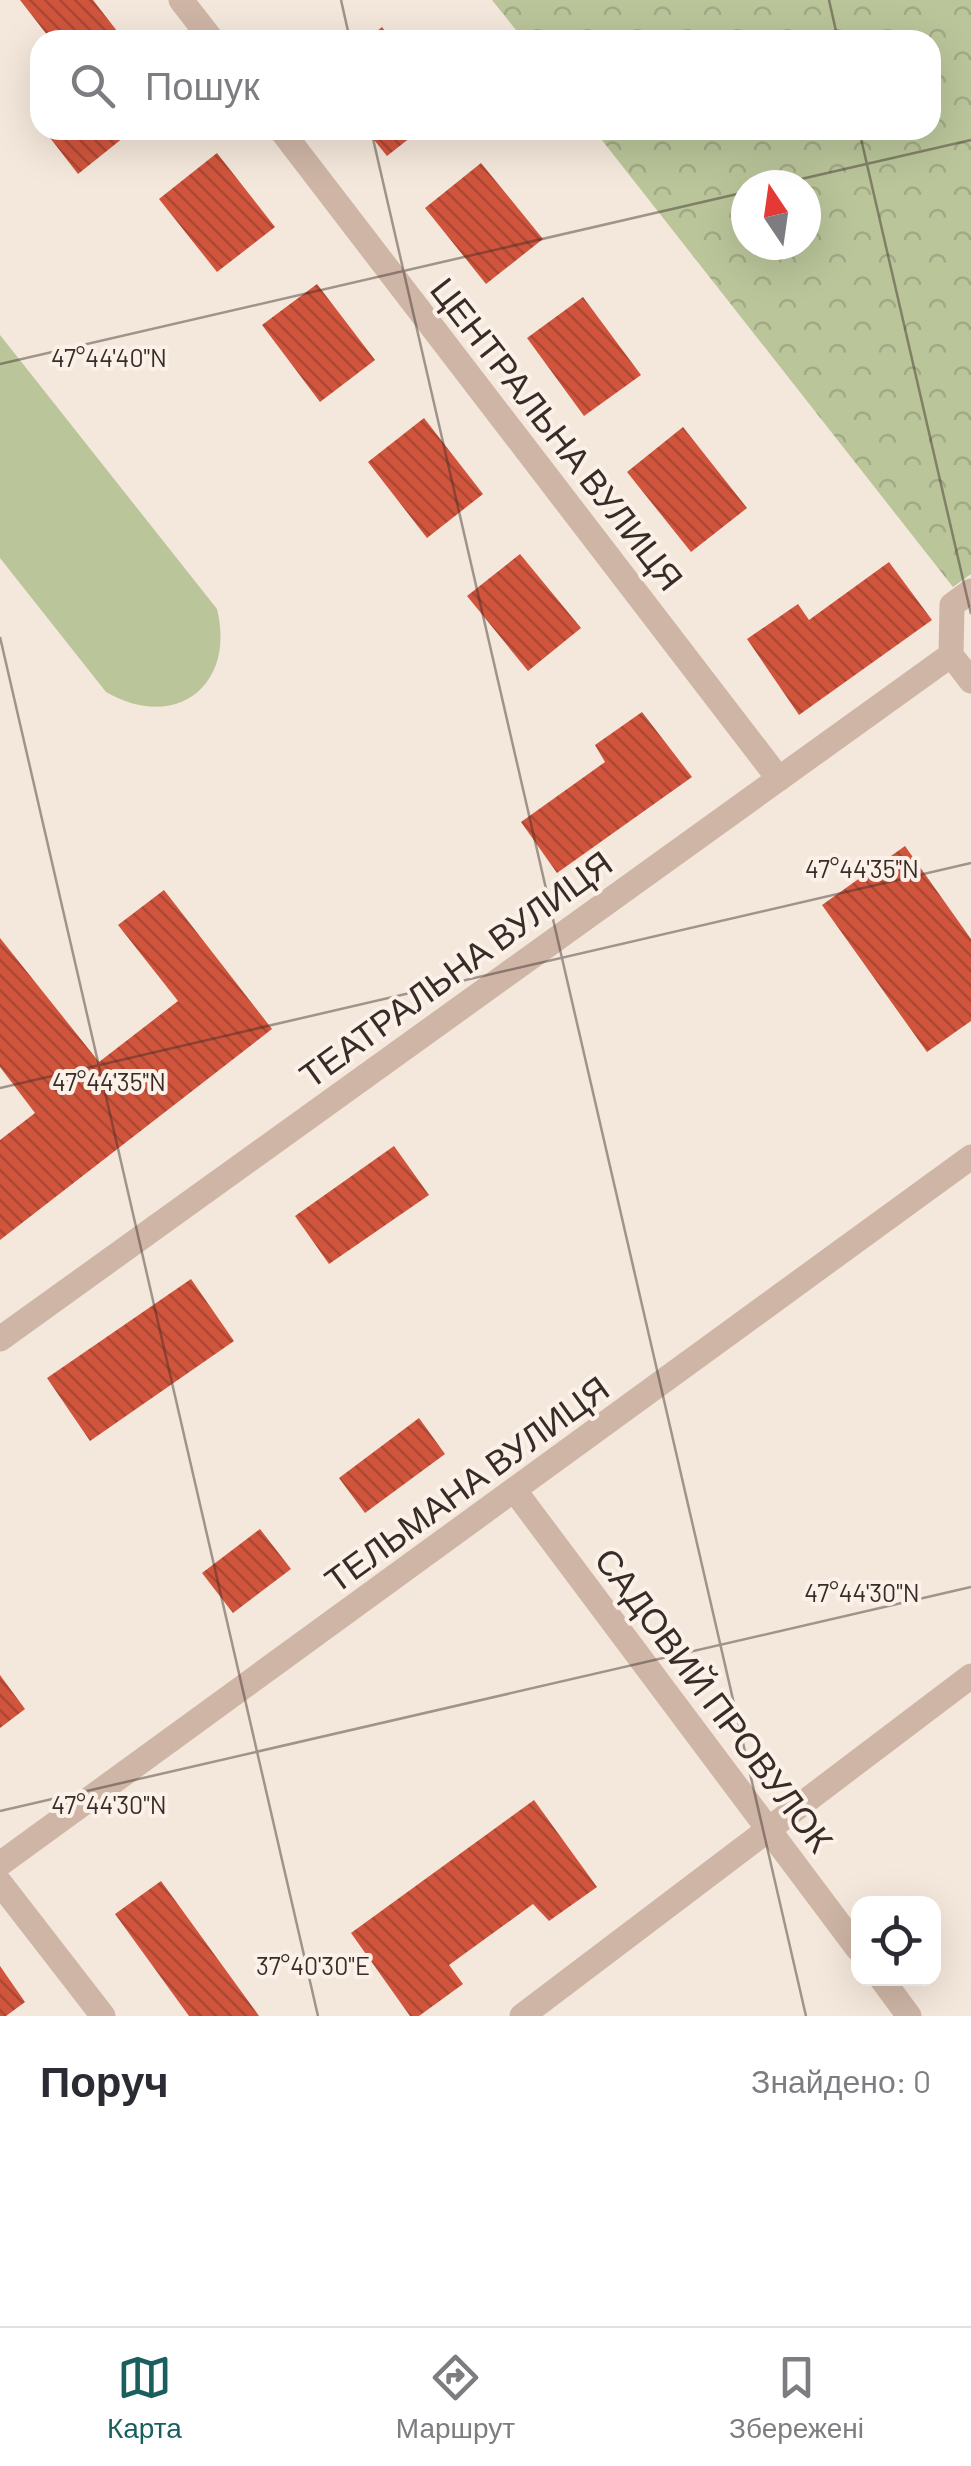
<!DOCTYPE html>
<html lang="uk">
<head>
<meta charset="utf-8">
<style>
  :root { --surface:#fff; --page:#f2f2f3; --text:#2b2b33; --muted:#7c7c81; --line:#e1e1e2; --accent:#195f5e }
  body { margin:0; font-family:Barlow,sans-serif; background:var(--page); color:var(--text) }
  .controls { position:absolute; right:30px; bottom:30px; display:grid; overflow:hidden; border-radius:20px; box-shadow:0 10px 40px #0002 }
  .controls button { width:90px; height:90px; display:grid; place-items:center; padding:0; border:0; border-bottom:2px solid var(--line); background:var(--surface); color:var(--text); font:50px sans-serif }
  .compass { position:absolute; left:731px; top:170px; width:90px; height:90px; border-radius:50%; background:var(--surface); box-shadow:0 10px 40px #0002; rotate:347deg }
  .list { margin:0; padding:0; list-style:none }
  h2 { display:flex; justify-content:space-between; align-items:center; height:130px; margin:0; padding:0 40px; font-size:42px }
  h2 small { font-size:32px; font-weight:400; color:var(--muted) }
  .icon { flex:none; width:55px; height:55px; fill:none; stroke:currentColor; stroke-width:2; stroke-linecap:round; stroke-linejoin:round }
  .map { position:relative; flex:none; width:971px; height:2016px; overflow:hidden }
  .search { position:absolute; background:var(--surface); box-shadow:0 10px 40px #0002; left:30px; right:30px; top:30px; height:110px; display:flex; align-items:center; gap:25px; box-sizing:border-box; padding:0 35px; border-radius:30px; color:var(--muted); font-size:38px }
  .sheet { height:310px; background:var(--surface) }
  nav { display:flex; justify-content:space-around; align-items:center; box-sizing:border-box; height:140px; border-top:2px solid var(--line); background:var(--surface); font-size:28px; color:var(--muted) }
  nav a { display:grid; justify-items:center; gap:5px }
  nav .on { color:var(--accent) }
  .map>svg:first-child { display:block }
</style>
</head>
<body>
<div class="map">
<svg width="971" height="2016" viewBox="0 0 971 2016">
  <defs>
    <pattern id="forest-crowns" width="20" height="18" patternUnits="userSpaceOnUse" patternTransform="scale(2.5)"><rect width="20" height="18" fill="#bac59a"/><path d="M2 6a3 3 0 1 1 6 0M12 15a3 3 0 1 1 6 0" fill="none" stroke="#a1a985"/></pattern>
    <pattern id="building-back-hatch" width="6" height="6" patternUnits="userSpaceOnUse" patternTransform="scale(2.5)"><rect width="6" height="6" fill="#d1553d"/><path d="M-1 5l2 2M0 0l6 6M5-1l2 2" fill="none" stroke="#ab4733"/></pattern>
  </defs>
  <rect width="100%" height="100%" fill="#f4e7db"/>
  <!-- forest -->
  <path fill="url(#forest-crowns)" fill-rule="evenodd" d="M492 0H971V574L953 587 594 130H931V40H524ZM746 185H806V245H746Z"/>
  <!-- garden -->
  <path fill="#bac59a" d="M0 335 217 609C236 686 175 732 106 692L0 558Z"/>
  <!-- building -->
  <path fill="url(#building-back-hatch)" d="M20 0H93L124 40H51Z
    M382 27 392 40H366Z
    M44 130H125L128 134 78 174Z
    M366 130H420L387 156Z
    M217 153 275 227 217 272 159 199Z
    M481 163 543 239 486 284 425 208Z
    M317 284 375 360 320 402 262 325Z
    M583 297 641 375 584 416 527 338Z
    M424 418 483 494 427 538 368 462Z
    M683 427 747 508 691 552 627 472Z
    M520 554 581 628 528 671 467 596Z
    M889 562 932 620 799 715 747 639 798 604 809 620Z
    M642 712 692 777 557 873 521 822 605 762 595 745Z
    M905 846 971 939V1021L927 1052 822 905Z
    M164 890 272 1029 0 1240V1140L35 1113 0 1067V938L99 1062 178 1001 118 925Z
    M394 1146 429 1195 329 1264 295 1216Z
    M191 1279 234 1341 90 1441 47 1378Z
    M419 1418 445 1454 365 1513 339 1478Z
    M260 1529 291 1569 233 1613 202 1573Z
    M0 1675 25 1709 0 1728Z
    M534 1800 597 1887 549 1921 533 1904 449 1965 463 1984 419 2016H410L351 1933Z
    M161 1881 259 2016H189L115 1914Z
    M0 1966 25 2002 6 2016H0Z"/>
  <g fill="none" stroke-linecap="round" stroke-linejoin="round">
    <!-- minor -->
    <path stroke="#ceb5a6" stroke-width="25" d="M181 0 212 40
      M281 130 779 779
      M951 655 952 605 971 591
      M951 655 971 681
      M0 1339 951 655
      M515 1491 858 1949
      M0 1864 971 1157
      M0 1883 103 2016
      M881 1978 909 2016
      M522 2016 971 1676"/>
  </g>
  <!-- ticks -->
  <path fill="none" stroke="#392c28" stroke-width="2.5" stroke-opacity="0.45" d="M341 0 350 40M829 0 838 40M371 130 806 2016M859 130 971 614M775 185 971 140M0 364 746 192M0 637 318 2016M0 1088 971 863M0 1811 971 1587"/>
  <g text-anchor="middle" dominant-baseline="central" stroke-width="8" stroke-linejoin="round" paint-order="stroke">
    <!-- street labels -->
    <g font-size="35" fill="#392c28" stroke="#fbf1e8">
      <text transform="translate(558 433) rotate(52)">ЦЕНТРАЛЬНА ВУЛИЦЯ</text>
      <text transform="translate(455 968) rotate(-36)">ТЕАТРАЛЬНА ВУЛИЦЯ</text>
      <text transform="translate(466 1483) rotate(-36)">ТЕЛЬМАНА ВУЛИЦЯ</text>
      <text transform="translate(715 1699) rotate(53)">САДОВИЙ ПРОВУЛОК</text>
    </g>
  </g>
  <g font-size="25" text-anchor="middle" fill="#392c28" stroke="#fbf1e8" stroke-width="8" stroke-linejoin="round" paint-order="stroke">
    <text x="109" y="367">47°44'40"N</text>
    <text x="862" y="878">47°44'35"N</text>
    <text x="109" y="1091">47°44'35"N</text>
    <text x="862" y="1602">47°44'30"N</text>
    <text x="109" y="1814">47°44'30"N</text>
    <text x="313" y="1975">37°40'30"E</text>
  </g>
</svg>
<div class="controls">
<button><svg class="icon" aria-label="locate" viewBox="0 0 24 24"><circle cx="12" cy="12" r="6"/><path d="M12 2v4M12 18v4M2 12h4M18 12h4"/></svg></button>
</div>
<svg class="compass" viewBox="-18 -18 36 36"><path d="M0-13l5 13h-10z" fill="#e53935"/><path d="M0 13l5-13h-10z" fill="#7c7c81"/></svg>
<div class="search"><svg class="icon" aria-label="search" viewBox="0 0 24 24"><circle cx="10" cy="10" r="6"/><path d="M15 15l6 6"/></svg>Пошук</div>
</div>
<section class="sheet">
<h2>Поруч<small>Знайдено: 0</small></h2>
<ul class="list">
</ul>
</section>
<nav>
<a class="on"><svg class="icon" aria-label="map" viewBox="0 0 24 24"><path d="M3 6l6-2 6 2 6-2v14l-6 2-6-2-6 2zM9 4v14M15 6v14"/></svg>Карта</a>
<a><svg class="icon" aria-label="directions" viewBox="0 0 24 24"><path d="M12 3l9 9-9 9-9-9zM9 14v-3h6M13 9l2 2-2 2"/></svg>Маршрут</a>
<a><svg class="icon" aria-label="saved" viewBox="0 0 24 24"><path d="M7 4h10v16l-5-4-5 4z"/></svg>Збережені</a>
</nav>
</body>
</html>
